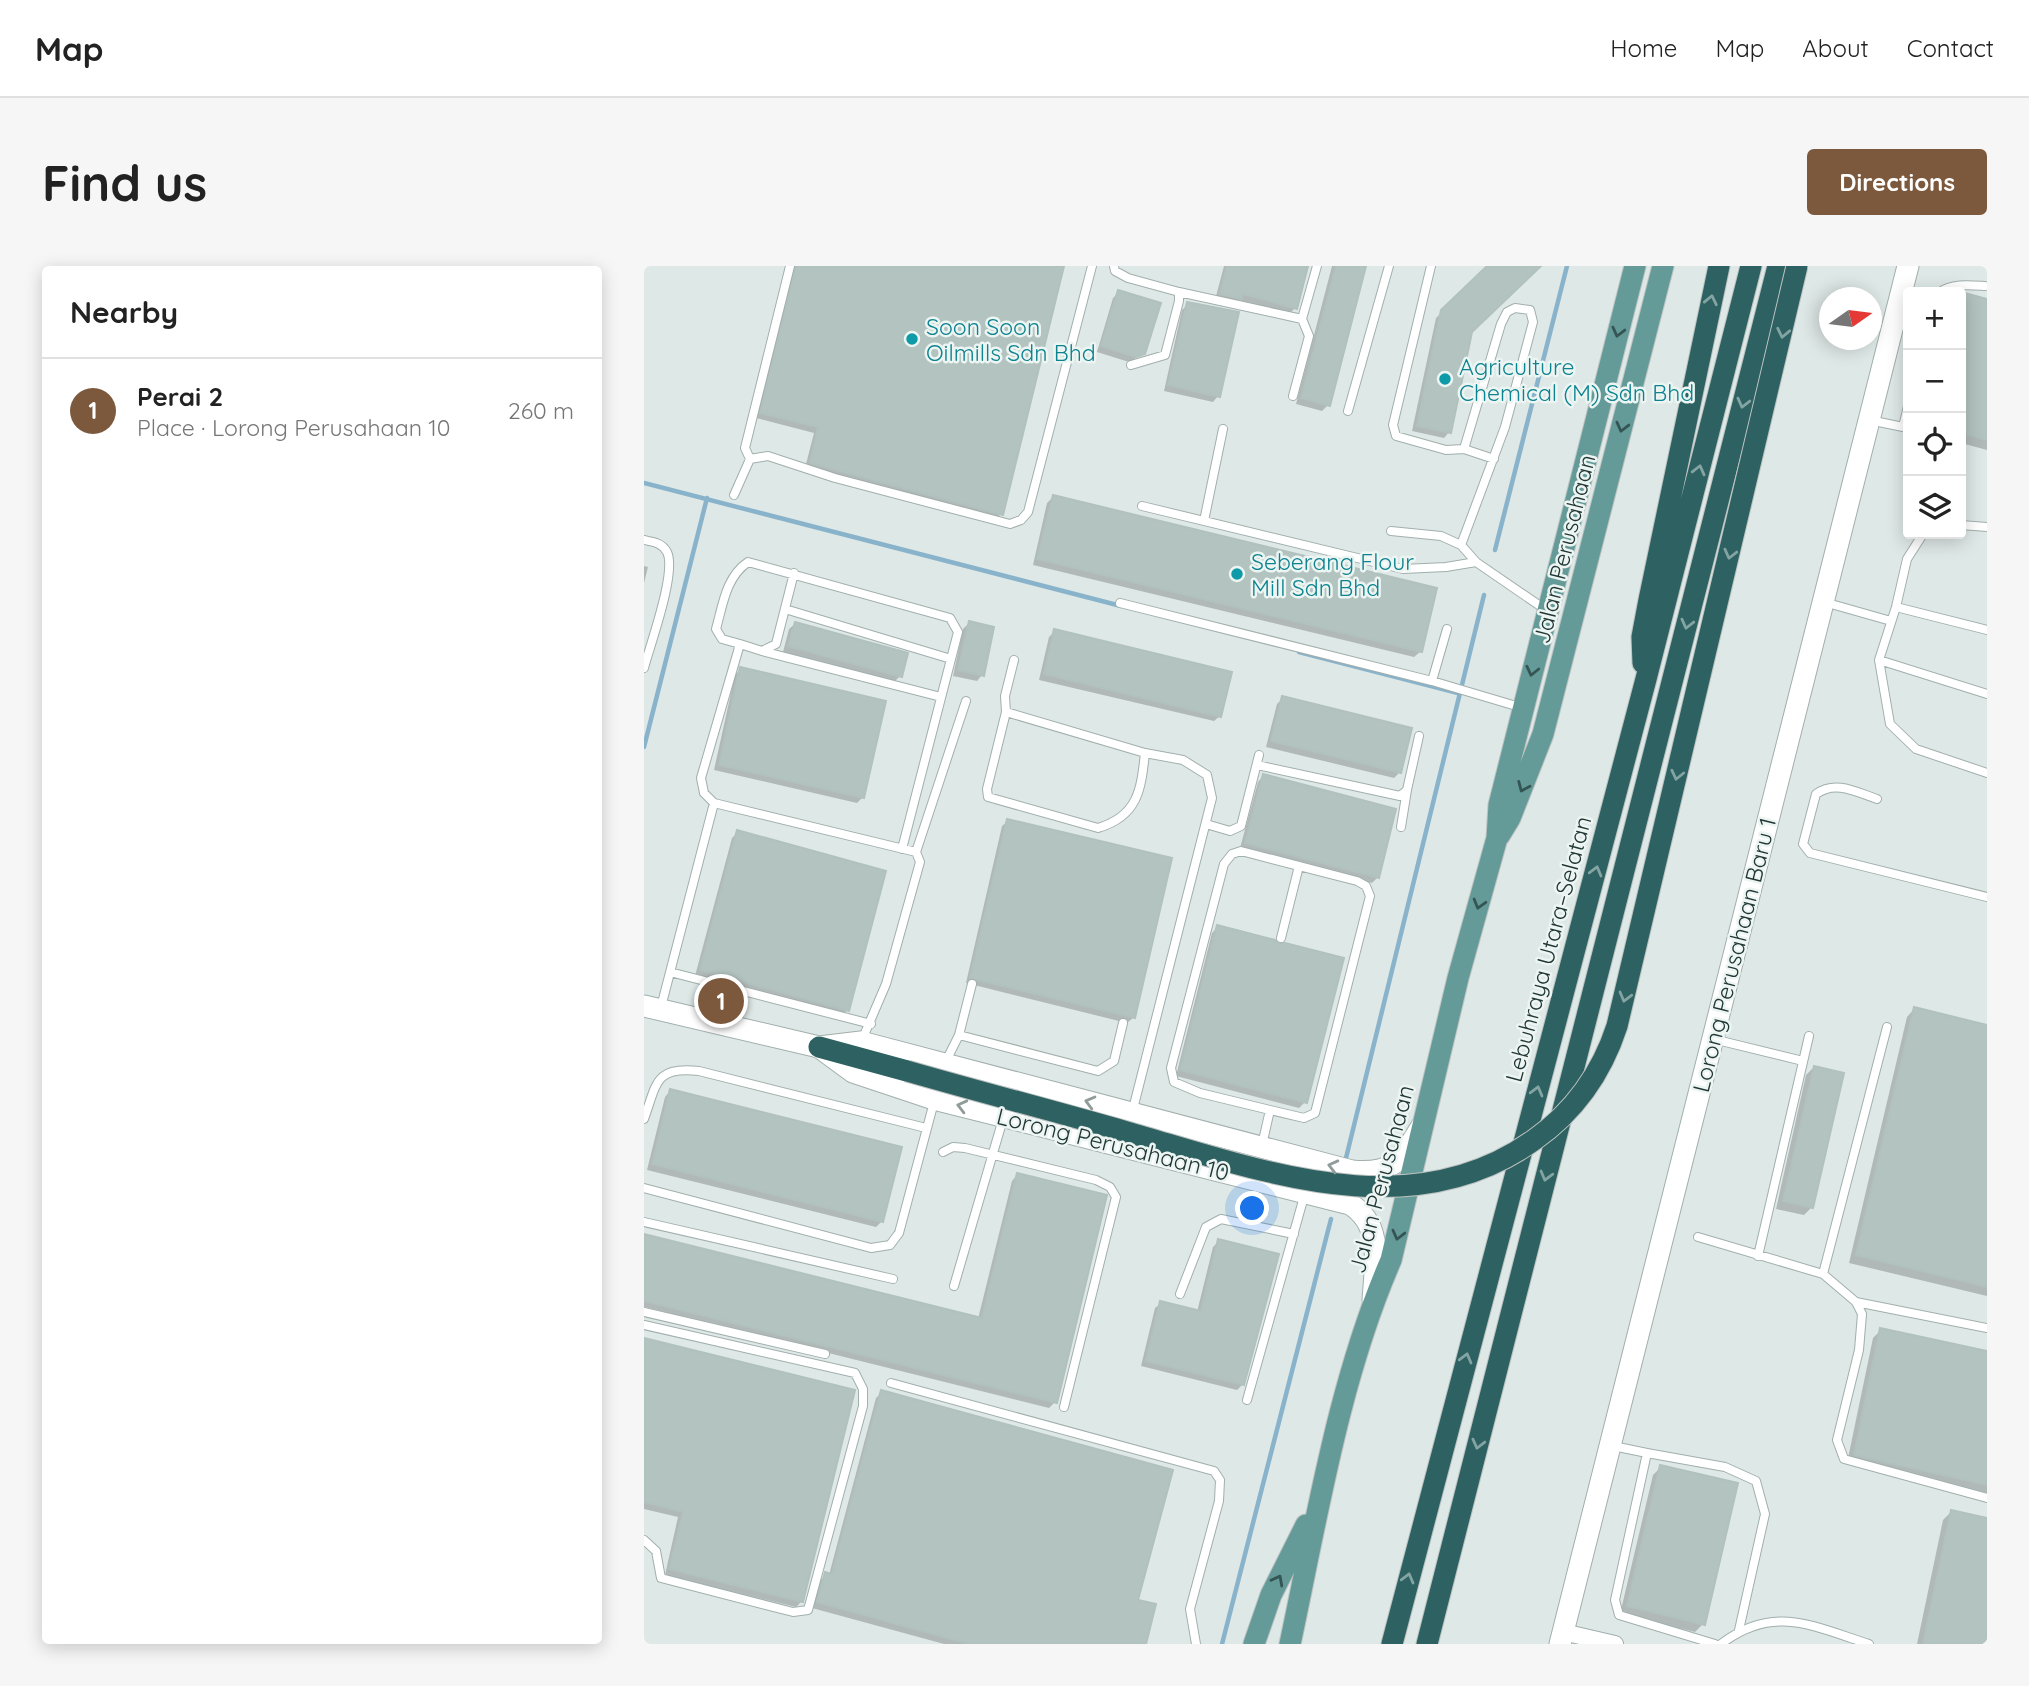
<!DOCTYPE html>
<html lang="en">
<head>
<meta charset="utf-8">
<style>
  :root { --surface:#fff; --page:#f6f6f6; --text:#222; --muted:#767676; --line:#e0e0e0; --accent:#7c583c }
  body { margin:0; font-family:Quicksand,sans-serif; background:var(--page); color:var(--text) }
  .controls { position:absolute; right:21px; top:21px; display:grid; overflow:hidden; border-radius:7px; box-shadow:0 4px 18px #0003 }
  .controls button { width:63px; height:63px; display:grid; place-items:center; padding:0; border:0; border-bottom:2px solid var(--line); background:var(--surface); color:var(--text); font:35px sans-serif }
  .compass { position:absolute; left:1175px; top:21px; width:63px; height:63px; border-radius:50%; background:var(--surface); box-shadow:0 4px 18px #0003; rotate:76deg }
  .you { position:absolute; left:609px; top:943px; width:24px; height:24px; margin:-18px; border:5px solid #fff; border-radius:50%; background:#1a73e8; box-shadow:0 0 0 10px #1a73e833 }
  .badge { display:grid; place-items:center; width:46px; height:46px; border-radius:50%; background:var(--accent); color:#fff; font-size:23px; font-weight:700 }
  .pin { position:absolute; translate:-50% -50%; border:4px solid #fff; box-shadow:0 2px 7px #0006 }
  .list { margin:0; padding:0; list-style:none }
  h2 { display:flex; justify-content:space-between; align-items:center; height:91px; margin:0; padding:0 28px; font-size:30px }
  h2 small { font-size:23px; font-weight:400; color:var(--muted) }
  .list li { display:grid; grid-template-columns:46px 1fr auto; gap:21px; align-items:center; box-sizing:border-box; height:105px; padding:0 28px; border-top:2px solid var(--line) }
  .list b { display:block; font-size:26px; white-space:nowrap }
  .list p { margin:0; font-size:23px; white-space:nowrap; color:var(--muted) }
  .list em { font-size:23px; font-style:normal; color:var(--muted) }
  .icon { flex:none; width:38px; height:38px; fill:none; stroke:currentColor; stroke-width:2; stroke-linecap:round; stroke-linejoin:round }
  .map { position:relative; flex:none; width:1343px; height:1378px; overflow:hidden; border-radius:7px }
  header { display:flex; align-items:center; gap:42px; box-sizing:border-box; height:98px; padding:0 35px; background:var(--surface); border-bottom:2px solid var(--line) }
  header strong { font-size:33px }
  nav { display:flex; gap:38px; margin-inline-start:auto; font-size:24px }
  .intro { display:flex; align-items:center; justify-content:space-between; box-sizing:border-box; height:168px; padding:0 42px }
  h1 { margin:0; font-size:49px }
  .button { padding:18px 32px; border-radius:7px; background:var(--accent); color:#fff; font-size:24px; font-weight:700 }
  main { display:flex; gap:42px; padding:0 42px }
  aside { flex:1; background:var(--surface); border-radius:7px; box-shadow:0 4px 18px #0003 }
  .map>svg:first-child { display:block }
</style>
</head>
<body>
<header>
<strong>Map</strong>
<nav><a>Home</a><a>Map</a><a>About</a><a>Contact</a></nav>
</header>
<div class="intro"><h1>Find us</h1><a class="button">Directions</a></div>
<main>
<aside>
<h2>Nearby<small></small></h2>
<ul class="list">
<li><span class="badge">1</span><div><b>Perai 2</b><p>Place · Lorong Perusahaan 10</p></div><em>260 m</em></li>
</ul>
</aside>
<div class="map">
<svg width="1343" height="1378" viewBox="0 0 1343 1378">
  <rect width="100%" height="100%" fill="#dee8e6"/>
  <!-- shadow -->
  <path fill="#0003" d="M149 0H418L357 248 351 254 161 202 170 167 112 152Z
    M580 0H662L651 42 645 48 595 34 591 38 571 34Z
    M688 0H720L684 139 678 145 652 138Z
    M846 0H887L827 66 805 166 800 172 768 165 792 52Z
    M475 26 500 87 485 96 453 86 469 32Z
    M1317 30 1343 36V184L1317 177Z
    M544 38 574 130 569 136 520 125 538 44Z
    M409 231 791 323 776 386 770 391 389 299 403 237Z
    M0 300 4 301 0 317Z
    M325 357 338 409 333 415 309 410 319 363Z
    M151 358 256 410 250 416 139 386 145 363Z
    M411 365 576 450 570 455 395 414 405 371Z
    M97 403 219 531 213 537 70 504 91 409Z
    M639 432 755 507 750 512 622 481 633 438Z
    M619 510 734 611 728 617 596 582 614 516Z
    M364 555 526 593 489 752 483 757 322 717 358 560Z
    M94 566 203 744 198 750 51 710 88 572Z
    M574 661 634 680 661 836 655 842 532 810 568 667Z
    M1270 743 1343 761V1030L1205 997 1263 751Z
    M1170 801 1168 941 1160 949 1132 943 1162 809Z
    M26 825 238 955 232 961 3 904 21 831Z
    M373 909 411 1136 405 1142 0 1041V970L334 1053 368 915Z
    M575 975 599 1118 593 1124 497 1100 511 1042 517 1037 553 1046 569 981Z
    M1237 1064 1343 1086V1227L1203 1197 1229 1072Z
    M0 1074 158 1335 152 1341 21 1309 34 1251 0 1243Z
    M238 1126 492 1335 500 1378H300L168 1342 176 1314 185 1309 232 1132Z
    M1017 1201 1059 1358 1051 1366 976 1348 1009 1209Z
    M1307 1246 1343 1378H1273L1299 1254Z"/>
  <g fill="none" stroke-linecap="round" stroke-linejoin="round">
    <!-- stream -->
    <path stroke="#88b3cb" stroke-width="4.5" d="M0 217 477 340
      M851 284 923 0
      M655 386 814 427
      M0 481 63 232
      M702 892 840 329
      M578 1378 687 953"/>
  </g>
  <!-- building -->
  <path fill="#b3c3bf" stroke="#b1c1be" stroke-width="2" d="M152 0H420L359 249 166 197 174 161 116 147Z
    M583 0H664L653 43 599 28 598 33 576 28Z
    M692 0H722L686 140 657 132Z
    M843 0H897L828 66 807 167 773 160 797 44Z
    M474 24 517 37 501 88 492 91 457 80Z
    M1317 26 1343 33V174L1317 167Z
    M543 36 595 46 576 131 524 119Z
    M409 229 793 322 778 386 393 293Z
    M325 355 350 361 340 410 314 404Z
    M151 356 264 387 258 411 144 380Z
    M410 363 588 406 577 451 400 408Z
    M96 401 242 435 220 532 75 499Z
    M638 430 768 462 757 507 627 475Z
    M619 508 752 543 735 612 601 577Z
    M363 553 528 592 491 752 326 712Z
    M93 564 242 605 205 745 56 704Z
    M573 659 631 674 635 678 641 677 700 692 663 837 536 804Z
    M1270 741 1343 759V1021L1212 989Z
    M1170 800 1200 807 1169 942 1139 935Z
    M26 823 258 881 239 956 8 898Z
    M373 907 463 929 413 1137 0 1035V968L338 1052Z
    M574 973 635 988 600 1119 502 1095 516 1035 557 1045Z
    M1236 1062 1343 1085V1219L1210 1189Z
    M0 1072 211 1124 159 1336 25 1303 39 1246 0 1236Z
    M237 1124 529 1204 494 1334 512 1338 502 1378H325L173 1336 181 1306 188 1308Z
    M1016 1199 1094 1217 1061 1359 983 1340Z
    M1307 1244 1343 1252V1378H1279Z"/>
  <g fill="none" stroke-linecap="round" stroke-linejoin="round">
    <!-- service casing -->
    <g stroke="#a1afad" stroke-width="10">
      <path id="service" d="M470 0 471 5 484 12 535 26V35L521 89 487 99
        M787 0 749 159 752 170 802 184 820 183 850 193
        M535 26 658 53 665 70 649 130
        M1296 26C1308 17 1326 19 1341 20
        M658 53 673 0
        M704 145 745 0
        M1225 154 1264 162
        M1259 161 1264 140
        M820 183 857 58 863 46 871 42 886 44 889 56 861 161 817 279 832 296 902 344
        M106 193 101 182 146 0
        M90 229 106 193 124 190 191 212 366 258 377 254 384 246 448 0
        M498 240 759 303 802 301 832 296
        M560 255 579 163
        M1317 259 1343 261
        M747 265 797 270 817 279
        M1279 268 1263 293 1252 341 1235 394 1246 458 1272 483 1343 507
        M0 274C10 276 18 277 23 286 33 306 6 379 0 402
        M150 307 132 378 118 385 96 378 57 512 60 527 70 537 272 586 276 596 242 718 218 774
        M1180 336 1247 355
        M476 337 788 415 879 442
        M1252 341 1343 364
        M141 343 307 393
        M96 378 78 373 72 363C79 338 82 311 104 296L306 352 314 366 258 583
        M118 385 297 431
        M370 394 361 430 362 446 501 487
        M1235 394 1343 428
        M788 415 803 363
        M362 446 343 523 344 531 454 562C494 550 497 524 501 487L539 494 563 509 568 532 488 847
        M613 499 756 530 763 524 775 470
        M1233 533C1212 526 1192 514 1172 528L1159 578 1166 587 1343 631
        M562 558 586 565 597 560 615 489
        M757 561 763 524
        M272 586 322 435
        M637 672 655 600
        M26 706 227 758
        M17 741 70 537
        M315 769 454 805 470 795 479 757
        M1069 773 1159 795
        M302 795 315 769 328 718
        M0 853C13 817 11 800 55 805L282 862
        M618 879 626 844 660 852 671 847 726 630 722 620 713 615 597 585 588 588 580 598 527 802 530 816 556 827 626 844
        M299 886 309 881 321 882 452 914 466 921 472 931 420 1141
        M0 922 227 982 246 979 255 967 290 836
        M0 956 249 1013
        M1054 971 1179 1008 1212 1036 1218 1048 1215 1084 1193 1174 1200 1193 1343 1232
        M1114 990 1165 770
        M1179 1008 1243 761
        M310 1020 359 853
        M536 1028 562 961 577 953 650 968
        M1212 1036 1343 1062
        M0 1046 181 1088
        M0 1059 211 1107 219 1123V1140L164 1344 149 1346 17 1312 12 1285 0 1274
        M247 1117 570 1205 576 1214 575 1235 546 1343 552 1378
        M603 1134 661 927
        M969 1180 1003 1187 971 1334 975 1349 1071 1378
        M1003 1187 1081 1201 1112 1215 1121 1248 1095 1364
        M1077 1378C1130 1338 1168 1360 1225 1378"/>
    </g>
    <!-- minor casing -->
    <g stroke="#a1afad" stroke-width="18">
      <path id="minor" d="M919 1366 971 1378"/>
    </g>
    <!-- tertiary casing -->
    <g stroke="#a1afad" stroke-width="23">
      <path id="tertiary" d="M0 740 175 781 217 776 708 905C751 909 757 893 778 860
        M175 781 209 806 290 833 706 938C740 959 731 1000 729 1034
        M916 1378 1264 0"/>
    </g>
    <!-- primary casing -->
    <g stroke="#bcc3c2" stroke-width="23">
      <path id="primary" d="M855 570 866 552 899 468 1019 0
        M610 1378 627 1329 662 1259
        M646 1378C673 1252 695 1113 747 994L814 712 853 572 855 539 991 0"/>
    </g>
    <!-- motorway casing -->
    <g stroke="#bcc3c2" stroke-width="23">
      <path id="motorway" d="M999 397 998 371 1005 334 1075 0
        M175 781 263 805
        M748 1378 1002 413 1107 0
        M783 1378 1134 0"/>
    </g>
    <!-- service -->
    <use href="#service" stroke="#fff" stroke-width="8"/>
    <!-- minor -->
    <use href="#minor" stroke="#fff" stroke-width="16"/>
    <!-- tertiary -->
    <use href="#tertiary" stroke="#fff" stroke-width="21"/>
    <!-- primary -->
    <use href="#primary" stroke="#649b98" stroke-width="21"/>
    <!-- motorway -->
    <use href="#motorway" stroke="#2e6161" stroke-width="21"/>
    <!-- motorway-bridge casing -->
    <g stroke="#bcc3c2" stroke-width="23" stroke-linecap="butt">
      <path id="motorway-bridge" d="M263 805C336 826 410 845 483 866 616 904 766 963 890 874 930 846 958 806 973 760L1153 0"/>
    </g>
    <!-- motorway-bridge -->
    <use href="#motorway-bridge" stroke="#2e6161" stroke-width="21"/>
  </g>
  <!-- one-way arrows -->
  <defs><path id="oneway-chevron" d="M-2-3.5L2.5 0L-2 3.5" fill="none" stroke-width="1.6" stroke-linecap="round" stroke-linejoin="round" transform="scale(1.75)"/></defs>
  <g stroke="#84a4a3">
    <use href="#oneway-chevron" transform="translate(1067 34) rotate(-78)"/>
    <use href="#oneway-chevron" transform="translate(1139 67) rotate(102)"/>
    <use href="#oneway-chevron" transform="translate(1099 137) rotate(104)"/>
    <use href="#oneway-chevron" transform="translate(1055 204) rotate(-76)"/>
    <use href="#oneway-chevron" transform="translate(1086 288) rotate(104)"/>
    <use href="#oneway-chevron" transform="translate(1043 358) rotate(104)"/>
    <use href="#oneway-chevron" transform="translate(1033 509) rotate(103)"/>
    <use href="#oneway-chevron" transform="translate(952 605) rotate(-75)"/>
    <use href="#oneway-chevron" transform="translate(981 731) rotate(105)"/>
    <use href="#oneway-chevron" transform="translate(893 825) rotate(-75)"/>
    <use href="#oneway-chevron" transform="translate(902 910) rotate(105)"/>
    <use href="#oneway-chevron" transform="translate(822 1092) rotate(-75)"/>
    <use href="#oneway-chevron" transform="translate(834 1178) rotate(104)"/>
    <use href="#oneway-chevron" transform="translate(764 1312) rotate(-75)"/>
  </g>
  <g stroke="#345553">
    <use href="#oneway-chevron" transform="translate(974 66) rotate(104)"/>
    <use href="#oneway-chevron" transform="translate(978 161) rotate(104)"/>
    <use href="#oneway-chevron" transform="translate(888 405) rotate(103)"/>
    <use href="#oneway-chevron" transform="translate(879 521) rotate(113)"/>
    <use href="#oneway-chevron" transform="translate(835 638) rotate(106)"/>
    <use href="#oneway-chevron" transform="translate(754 969) rotate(104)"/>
    <use href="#oneway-chevron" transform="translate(634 1314) rotate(-62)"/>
  </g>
  <g stroke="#909b9a">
    <use href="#oneway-chevron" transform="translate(446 836) rotate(-165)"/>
    <use href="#oneway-chevron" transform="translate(318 840) rotate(-166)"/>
    <use href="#oneway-chevron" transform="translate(689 900) rotate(-166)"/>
  </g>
  <!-- markers -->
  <g fill="#0f9aa8" stroke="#edf5f3" stroke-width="2.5">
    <circle cx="268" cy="73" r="7"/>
    <circle cx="801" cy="113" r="7"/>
    <circle cx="593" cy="308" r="7"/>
  </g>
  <g text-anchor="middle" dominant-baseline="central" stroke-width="5" stroke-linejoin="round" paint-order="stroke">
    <!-- culture labels -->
    <g font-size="23" fill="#0d838f" stroke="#edf5f3" text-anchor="start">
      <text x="282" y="60">Soon Soon<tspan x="282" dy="26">Oilmills Sdn Bhd</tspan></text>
      <text x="815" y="100">Agriculture<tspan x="815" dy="26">Chemical (M) Sdn Bhd</tspan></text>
      <text x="607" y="295">Seberang Flour<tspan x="607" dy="26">Mill Sdn Bhd</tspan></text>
    </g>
    <!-- street labels -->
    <g font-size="23" fill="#203735" stroke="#edf5f3">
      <text transform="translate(920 283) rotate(-76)">Jalan Perusahaan</text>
      <text transform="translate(904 683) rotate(-75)">Lebuhraya Utara–Selatan</text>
      <text transform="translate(1090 689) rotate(-76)">Lorong Perusahaan Baru 1</text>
      <text transform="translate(469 878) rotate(14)">Lorong Perusahaan 10</text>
      <text transform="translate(737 913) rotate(-75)">Jalan Perusahaan</text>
    </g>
  </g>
</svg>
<div class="controls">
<button>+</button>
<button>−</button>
<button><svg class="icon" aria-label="locate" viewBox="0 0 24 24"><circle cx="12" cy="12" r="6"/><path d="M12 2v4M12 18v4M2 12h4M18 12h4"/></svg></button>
<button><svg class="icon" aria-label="layers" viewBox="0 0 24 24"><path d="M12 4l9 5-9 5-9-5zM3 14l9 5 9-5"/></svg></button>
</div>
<svg class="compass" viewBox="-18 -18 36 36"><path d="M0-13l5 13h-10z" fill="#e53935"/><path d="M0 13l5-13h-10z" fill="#767676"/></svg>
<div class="you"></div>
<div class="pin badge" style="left:77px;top:735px">1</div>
</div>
</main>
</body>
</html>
